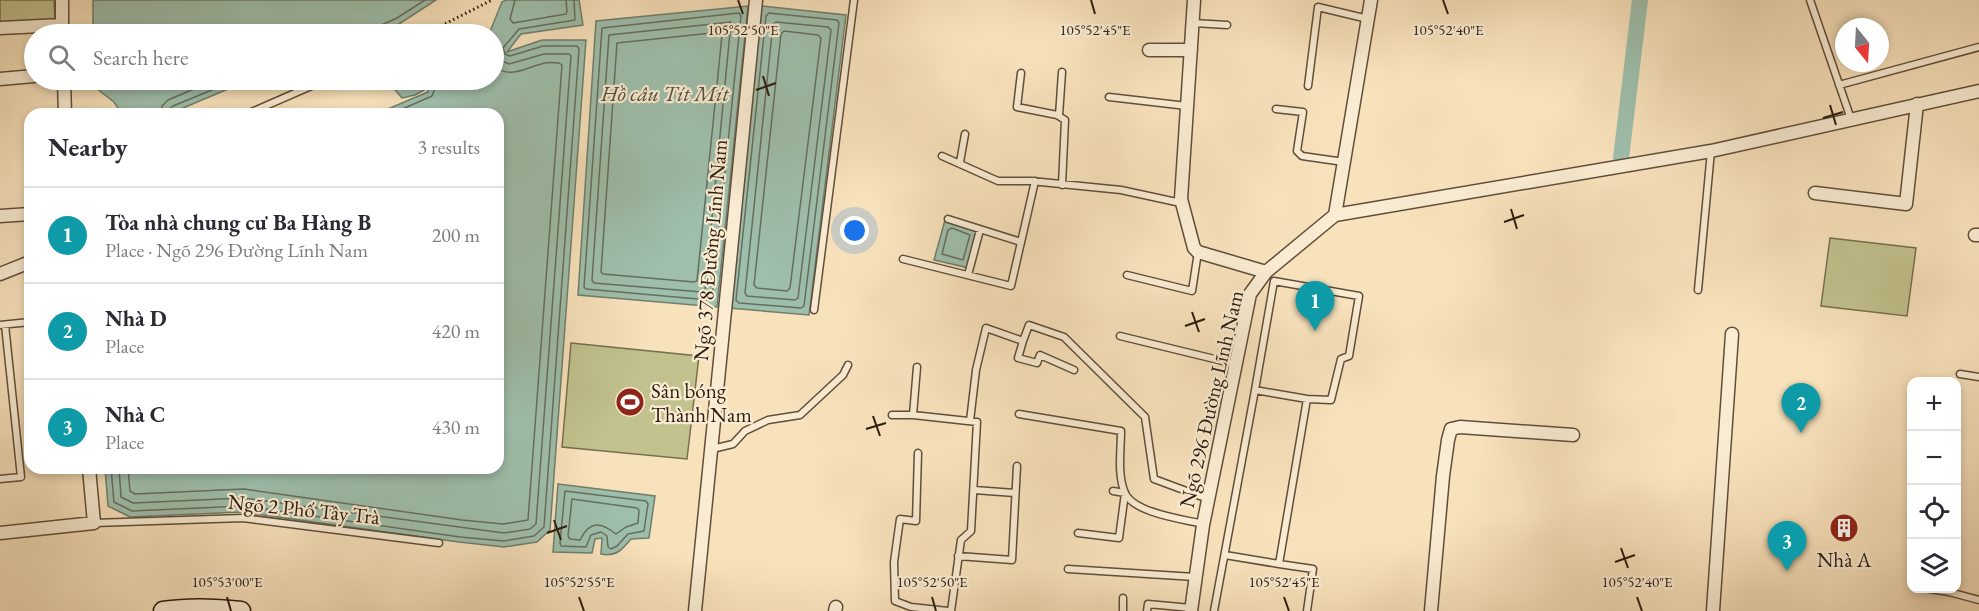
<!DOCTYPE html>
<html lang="en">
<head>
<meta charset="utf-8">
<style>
  :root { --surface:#fff; --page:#f7f7f7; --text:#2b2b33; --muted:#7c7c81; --line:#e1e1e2; --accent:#2563eb }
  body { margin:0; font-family:"EB Garamond",serif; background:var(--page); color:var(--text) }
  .controls { position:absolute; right:18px; bottom:18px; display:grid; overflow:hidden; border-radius:12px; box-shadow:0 3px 9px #0003 }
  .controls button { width:54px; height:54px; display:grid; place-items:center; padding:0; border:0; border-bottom:2px solid var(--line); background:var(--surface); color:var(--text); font:30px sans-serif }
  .compass { position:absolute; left:1835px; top:18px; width:54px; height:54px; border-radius:50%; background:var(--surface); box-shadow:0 3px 9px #0003; rotate:162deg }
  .you { position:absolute; left:855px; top:231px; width:21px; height:21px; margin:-15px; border:4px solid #fff; border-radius:50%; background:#1a73e8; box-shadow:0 0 0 9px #1a73e833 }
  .badge { display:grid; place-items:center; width:39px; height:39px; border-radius:50%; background:var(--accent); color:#fff; font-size:20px; font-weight:700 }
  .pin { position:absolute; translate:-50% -50px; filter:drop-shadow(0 2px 3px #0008) }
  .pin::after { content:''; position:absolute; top:32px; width:21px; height:18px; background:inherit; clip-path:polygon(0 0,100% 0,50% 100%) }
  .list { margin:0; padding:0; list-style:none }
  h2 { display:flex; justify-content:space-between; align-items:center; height:78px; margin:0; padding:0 24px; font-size:26px }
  h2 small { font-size:20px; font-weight:400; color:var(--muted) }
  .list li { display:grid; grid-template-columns:39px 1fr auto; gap:18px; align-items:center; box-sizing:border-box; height:96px; padding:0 24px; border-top:2px solid var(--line) }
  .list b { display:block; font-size:22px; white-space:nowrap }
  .list p { margin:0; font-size:20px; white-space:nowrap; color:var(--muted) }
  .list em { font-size:20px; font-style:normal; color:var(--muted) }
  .icon { flex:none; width:33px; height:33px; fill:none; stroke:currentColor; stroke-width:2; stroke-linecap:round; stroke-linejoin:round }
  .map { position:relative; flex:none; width:1979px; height:611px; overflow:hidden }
  .search { position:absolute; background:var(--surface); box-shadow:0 3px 9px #0003; left:24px; top:24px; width:480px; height:66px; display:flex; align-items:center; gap:15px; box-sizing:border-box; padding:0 21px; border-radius:33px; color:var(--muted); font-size:22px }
  .panel { position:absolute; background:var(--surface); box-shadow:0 3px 9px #0003; left:24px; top:108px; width:480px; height:366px; border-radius:18px }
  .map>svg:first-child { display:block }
</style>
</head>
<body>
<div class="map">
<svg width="1979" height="611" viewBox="0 0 1979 611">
  <rect width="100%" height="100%" fill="#f8e2bc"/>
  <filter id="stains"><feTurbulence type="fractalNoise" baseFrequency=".00333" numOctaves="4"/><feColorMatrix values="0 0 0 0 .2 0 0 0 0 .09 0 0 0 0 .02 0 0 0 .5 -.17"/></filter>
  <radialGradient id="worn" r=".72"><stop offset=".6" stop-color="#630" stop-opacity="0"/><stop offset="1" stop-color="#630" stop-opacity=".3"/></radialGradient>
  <!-- green -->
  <path fill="#c1c28e" stroke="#776f4e" stroke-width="1.5" d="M0 0H54L55 19 0 22Z
    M1830 238 1916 248 1907 316 1821 306Z
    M571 343 699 356 687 459 562 447Z"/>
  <!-- water -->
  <path fill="#9ebfac" stroke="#717e6d" stroke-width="1.5" d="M93 0H436L399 24 374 34H93Z
    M506 0H579L583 25 521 34 507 52 542 40H586L550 530 537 542 504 547 459 542 242 512 130 517 108 506 105 468H498V114H376L428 92 426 80H494V34H489L502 2Z
    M748 6 717 307 578 295 596 21Z
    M761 6 846 15 809 315 729 308Z
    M92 80H263L235 86 169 114H122L114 102 92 85Z
    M389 80H422L424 90 415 95 402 98 391 85Z
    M945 220 977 230 969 268 934 260Z
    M558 484 655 496 649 538 631 539C622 550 616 557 601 554L602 538 595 539 592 553 553 552Z"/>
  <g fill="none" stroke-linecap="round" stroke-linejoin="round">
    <!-- shore -->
    <path stroke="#666e5d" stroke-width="1.5" d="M515 0 510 19 513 23 566 14 567 11 566 0
      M739 13 741 16 712 298 709 300 586 289 584 287 602 28Z
      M769 13 837 20 839 23 804 306 801 308 739 303 736 300 766 16Z
      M731 22 705 290 702 292 594 283 592 280 609 35Z
      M776 22 828 27 831 30 798 298 795 300 747 296 745 293 773 24Z
      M784 31 818 35 821 38 790 288 787 291 757 288 754 285 781 34Z
      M721 32 722 35 697 281 694 282 603 274 601 272 617 43Z
      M374 34 377 27 397 18 425 0
      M161 114 162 106 168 100 215 80
      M169 114V109L173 106 236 80
      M391 114 432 96 434 91 432 80
      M952 228 970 235 963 260 942 254 948 230Z
      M111 468 114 502 132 511 243 506 460 537 504 541 534 536 544 527 579 49 577 46H543L510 56 505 54 503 48 519 29 575 20 574 0
      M119 468 121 497 133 503 243 498 504 533 530 529 536 524 571 56 569 54H544L509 64 500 60 494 48
      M128 468 130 491 135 494 244 489 462 520 503 524 528 520 562 65 559 63C555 63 549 62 545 63 526 67 511 80 494 66
      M565 491 646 501 648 504 644 531 628 534 617 546 611 549 608 547 607 536 601 532 591 535 586 547 561 546 560 543Z
      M572 499 637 508 639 510 638 523 626 527 616 534C601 522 590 520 580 540L570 539 568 536Z"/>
    <!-- canal -->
    <path stroke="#9ebfac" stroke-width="16" d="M1621 158 1640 0"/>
    <!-- lane casing -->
    <g stroke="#604e3a" stroke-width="9">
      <path id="lane" d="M1810 0 1851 119
        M1193 23 1227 25
        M1021 73 1017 107 1057 115 1065 120 1062 185
        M1839 85 1979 47
        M1308 86 1318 7 1368 19
        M1109 97 1187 106
        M1276 109 1303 112 1297 151 1302 156 1344 162
        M247 114 325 80
        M1059 116 1062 72
        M942 156 998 181H1031L1121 190 1181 203
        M960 162 965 134
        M948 219 1021 242
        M903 259 1011 286 1035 181
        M968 275 980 230
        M1127 275 1192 291 1198 252
        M1274 281 1359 296 1349 356 1341 359 1331 400 1307 399 1255 390Z
        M1698 290 1711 151
        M814 310 854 0
        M0 325 30 322
        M1120 336 1235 364
        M1023 341 1018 358 1037 363 1040 355 1074 370
        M1960 374 1979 377
        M1019 414 1121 431C1121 450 1117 475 1125 493 1134 513 1182 519 1203 524
        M892 415H913L977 422 971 531 961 540 951 611
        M913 415 917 367
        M970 421 976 370 986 328 1023 341 1029 325 1064 337 1145 417 1154 479 1208 499
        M712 449 733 444 745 431 768 420 800 415 843 375 848 365
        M918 453 916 521 900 519 894 562 895 601 911 607 948 611
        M0 479 21 477 5 325
        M974 490 1015 493
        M94 523 243 518 439 543
        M1078 533 1119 538 1125 493 1113 491
        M1225 555 1279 564 1307 399
        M958 556 1012 560 1017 466
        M1279 564 1313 569 1307 611
        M1068 569 1195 577
        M1924 588 1949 592 1979 600
        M1123 598V611
        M1147 611 1148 604 1191 608
        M1214 611 1255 390"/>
    </g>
    <!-- street casing -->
    <g stroke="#604e3a" stroke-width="15">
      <path id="street" d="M62 0V34
        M1194 0 1181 199 1194 248 1198 252 1266 272
        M0 28 62 25
        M1149 50H1191
        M0 79 34 76
        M64 80 65 114
        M1815 193 1906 204 1917 104
        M1335 215 1711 151 1979 91
        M0 216 30 214
        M1975 235H1979
        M0 274 30 262
        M0 533 94 523 89 468
        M695 611 756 0
        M835 611 836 607
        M1191 611 1203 525 1250 294 1266 272 1335 215 1371 0
        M1431 611 1443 476 1448 440 1451 429 1460 427 1573 435
        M1713 611 1732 334"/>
    </g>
    <!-- secondary casing -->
    <g stroke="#2d1c0e" stroke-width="21">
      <path id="secondary" d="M163 611C190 607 215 608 241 611"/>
    </g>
    <!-- path -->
    <path stroke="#2d1c0e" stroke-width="3" stroke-dasharray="1.5 3" stroke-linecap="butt" d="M425 34 492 0"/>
    <!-- lane -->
    <use href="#lane" stroke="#faecd3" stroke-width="6"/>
    <!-- street -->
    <use href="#street" stroke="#faecd3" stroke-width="12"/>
    <!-- secondary -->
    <use href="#secondary" stroke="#faecd3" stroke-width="18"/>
  </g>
  <!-- ticks -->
  <path fill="none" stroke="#2d1c0e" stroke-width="2" d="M738 0 743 14M1091 0 1095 14M1443 0 1448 14M763 76 769 96M756 90 776 83M1830 105 1836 125M1823 118 1843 112M1511 209 1517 229M1504 222 1524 215M1192 312 1199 332M1185 326 1205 319M873 416 880 436M866 429 886 423M554 520 561 540M547 533 567 526M1621 548 1628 568M1615 562 1635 555M227 597 231 611M579 597 584 611M932 597 936 611M1284 597 1289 611M1637 597 1642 611"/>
  <!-- icons -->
  <defs>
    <g id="stadium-disc" transform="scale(1.5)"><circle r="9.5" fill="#8f2418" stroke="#faecd3"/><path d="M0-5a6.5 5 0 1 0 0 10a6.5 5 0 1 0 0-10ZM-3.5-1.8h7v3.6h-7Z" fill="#fff"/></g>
    <g id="building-disc" transform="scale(1.5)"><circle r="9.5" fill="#8f2418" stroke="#faecd3"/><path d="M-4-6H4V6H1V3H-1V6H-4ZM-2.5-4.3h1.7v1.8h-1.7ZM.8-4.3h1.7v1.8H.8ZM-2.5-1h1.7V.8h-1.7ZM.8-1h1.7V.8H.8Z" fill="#fff"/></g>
  </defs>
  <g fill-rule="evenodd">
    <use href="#stadium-disc" x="630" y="402"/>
    <use href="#building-disc" x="1844" y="528"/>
  </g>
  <g text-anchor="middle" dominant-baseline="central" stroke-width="4.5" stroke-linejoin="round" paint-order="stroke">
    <!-- street labels -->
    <g font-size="21" fill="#2d1c0e" stroke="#faecd3">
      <text transform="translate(710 250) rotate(-85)">Ngõ 378 Đường Lĩnh Nam</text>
      <text transform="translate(1211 399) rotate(-77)">Ngõ 296 Đường Lĩnh Nam</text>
      <text transform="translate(304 509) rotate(6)">Ngõ 2 Phố Tây Trà</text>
    </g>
    <!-- poi labels -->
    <g font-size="21" fill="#2d1c0e" stroke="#faecd3" text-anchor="start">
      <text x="651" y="390">Sân bóng<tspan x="651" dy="24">Thành Nam</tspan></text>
      <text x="1844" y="559" text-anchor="middle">Nhà A</text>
    </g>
    <!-- water labels -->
    <g font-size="22" font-style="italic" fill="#4f4d3d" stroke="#faecd3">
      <text x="665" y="93">Hồ câu Tít Mít</text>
    </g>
  </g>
  <g font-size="15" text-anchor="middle" fill="#2d1c0e" stroke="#faecd3" stroke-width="4.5" stroke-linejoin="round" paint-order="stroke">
    <text x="743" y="35">105°52'50"E</text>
    <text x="1095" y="35">105°52'45"E</text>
    <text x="1448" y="35">105°52'40"E</text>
    <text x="227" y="587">105°53'00"E</text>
    <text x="579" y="587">105°52'55"E</text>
    <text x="932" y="587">105°52'50"E</text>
    <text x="1284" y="587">105°52'45"E</text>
    <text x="1637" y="587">105°52'40"E</text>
  </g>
  <rect width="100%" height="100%" filter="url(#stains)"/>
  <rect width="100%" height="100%" fill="url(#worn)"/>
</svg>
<div class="controls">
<button>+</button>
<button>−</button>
<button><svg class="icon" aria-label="locate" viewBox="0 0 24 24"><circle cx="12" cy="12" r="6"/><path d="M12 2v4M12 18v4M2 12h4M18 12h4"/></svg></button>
<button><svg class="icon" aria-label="layers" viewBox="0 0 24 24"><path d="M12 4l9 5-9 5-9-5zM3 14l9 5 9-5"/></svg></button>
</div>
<svg class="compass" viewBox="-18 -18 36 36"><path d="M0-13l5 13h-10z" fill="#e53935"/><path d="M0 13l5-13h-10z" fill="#7c7c81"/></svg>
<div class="you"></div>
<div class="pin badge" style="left:1315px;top:331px;background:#0f9aa8">1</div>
<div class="pin badge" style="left:1801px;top:433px;background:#0f9aa8">2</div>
<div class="pin badge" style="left:1787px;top:571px;background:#0f9aa8">3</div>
<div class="search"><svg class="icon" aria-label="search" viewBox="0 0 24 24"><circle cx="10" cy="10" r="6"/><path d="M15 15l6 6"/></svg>Search here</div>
<section class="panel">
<h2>Nearby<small>3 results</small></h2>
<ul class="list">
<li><span class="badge" style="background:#0f9aa8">1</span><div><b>Tòa nhà chung cư Ba Hàng B</b><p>Place · Ngõ 296 Đường Lĩnh Nam</p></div><em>200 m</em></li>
<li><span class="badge" style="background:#0f9aa8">2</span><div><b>Nhà D</b><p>Place</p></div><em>420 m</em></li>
<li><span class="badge" style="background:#0f9aa8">3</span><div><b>Nhà C</b><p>Place</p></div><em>430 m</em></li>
</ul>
</section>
</div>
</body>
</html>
